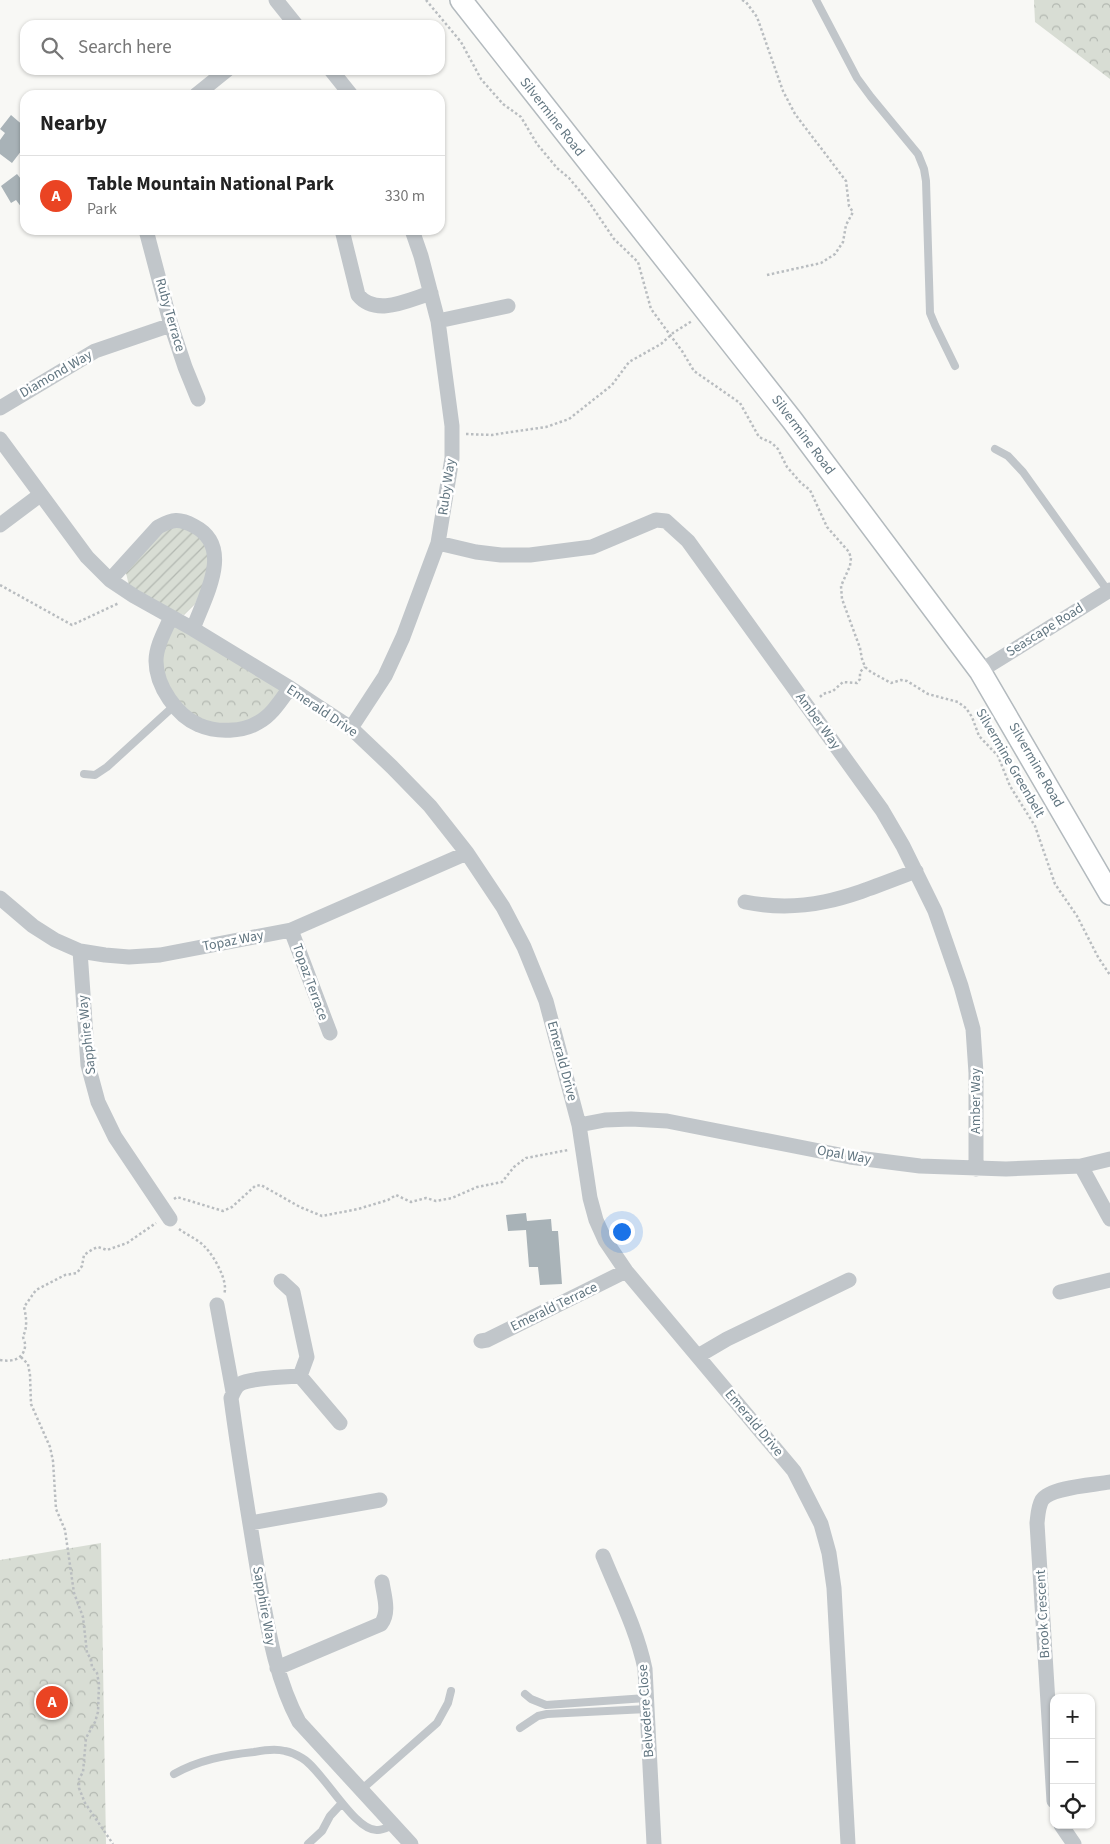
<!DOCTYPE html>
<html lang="en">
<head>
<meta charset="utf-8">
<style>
  :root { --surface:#fff; --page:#f6f6f6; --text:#222; --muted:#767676; --line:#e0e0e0; --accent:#ea4423 }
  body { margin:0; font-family:"Source Sans 3",sans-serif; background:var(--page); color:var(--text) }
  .controls { position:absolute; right:15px; bottom:15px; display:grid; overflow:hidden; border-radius:10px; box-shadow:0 1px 4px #0004 }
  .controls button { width:45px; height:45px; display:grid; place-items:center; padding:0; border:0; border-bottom:1px solid var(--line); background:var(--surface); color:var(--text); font:25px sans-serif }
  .you { position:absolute; left:621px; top:1231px; width:18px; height:18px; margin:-12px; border:4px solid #fff; border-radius:50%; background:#1a73e8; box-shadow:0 0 0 8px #1a73e833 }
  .badge { display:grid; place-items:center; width:32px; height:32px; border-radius:50%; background:var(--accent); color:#fff; font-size:16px; font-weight:700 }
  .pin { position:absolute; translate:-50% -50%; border:2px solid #fff; box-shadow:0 1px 5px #0006 }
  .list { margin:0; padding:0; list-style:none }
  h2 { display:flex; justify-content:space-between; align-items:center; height:65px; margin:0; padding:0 20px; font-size:21px }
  h2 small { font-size:16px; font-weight:400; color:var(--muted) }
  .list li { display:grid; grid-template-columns:32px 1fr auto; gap:15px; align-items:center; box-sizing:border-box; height:80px; padding:0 20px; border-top:1px solid var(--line) }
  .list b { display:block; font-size:19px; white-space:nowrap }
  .list p { margin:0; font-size:16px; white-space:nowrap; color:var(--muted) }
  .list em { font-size:16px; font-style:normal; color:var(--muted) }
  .icon { flex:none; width:28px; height:28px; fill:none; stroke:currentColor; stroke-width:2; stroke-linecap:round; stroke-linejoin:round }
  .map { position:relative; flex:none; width:1110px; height:1844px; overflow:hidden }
  .search { position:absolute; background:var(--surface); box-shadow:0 1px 4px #0004; left:20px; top:20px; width:425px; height:55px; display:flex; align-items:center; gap:12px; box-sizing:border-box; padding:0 18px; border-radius:15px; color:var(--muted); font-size:19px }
  .panel { position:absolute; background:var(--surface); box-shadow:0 1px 4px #0004; left:20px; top:90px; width:425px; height:145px; border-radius:15px }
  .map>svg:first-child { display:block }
</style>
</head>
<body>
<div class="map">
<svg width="1110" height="1844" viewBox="0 0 1110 1844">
  <defs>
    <pattern id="park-crowns" width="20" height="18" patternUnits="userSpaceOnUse" patternTransform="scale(1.25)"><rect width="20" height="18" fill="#d8ddd4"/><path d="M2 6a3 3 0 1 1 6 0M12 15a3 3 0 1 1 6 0" fill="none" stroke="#b3b8b1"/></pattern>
    <pattern id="garden-furrows" width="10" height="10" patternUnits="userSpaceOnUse" patternTransform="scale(1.25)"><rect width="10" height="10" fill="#d8ddd4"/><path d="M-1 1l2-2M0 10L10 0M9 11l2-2" fill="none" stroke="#b3b8b1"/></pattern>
  </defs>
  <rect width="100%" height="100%" fill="#f8f8f5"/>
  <!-- park -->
  <path fill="url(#park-crowns)" d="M1034 0H1110V79L1035 22Z
    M175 620 287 690 257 723C241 724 204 727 192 716 176 702 167 682 158 663Z
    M101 1543 106 1844H0V1560Z"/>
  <!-- garden -->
  <path fill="url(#garden-furrows)" d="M178 521 202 532 215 566 195 604 184 615 169 610 129 586 124 564 156 531Z"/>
  <!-- building -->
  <path fill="#a8b2b7" d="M11 115 25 127V146L12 163 0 154V140L5 133 0 129Z
    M17 174 25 184V212L16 200 11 203 1 186Z
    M526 1213 527 1221 551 1219 552 1231H558L562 1284 540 1285 538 1267H529L526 1230 508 1231 506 1215Z"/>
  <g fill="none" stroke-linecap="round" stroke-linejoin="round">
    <!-- secondary casing -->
    <g stroke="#b3babe" stroke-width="24">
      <path id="secondary" d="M461 0 792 420 980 671 1110 894"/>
    </g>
    <!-- path -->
    <path stroke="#b9bdc0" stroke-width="2.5" stroke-dasharray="2.5 2.5" stroke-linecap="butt" d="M426 0 461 42 481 79 503 104 521 117 537 144 557 168 569 178 589 202 614 239 638 262 651 309 682 351 694 371 740 403 759 437 772 443 778 449 787 467 801 483 810 490 827 527 849 552 851 558 850 566 841 586 842 599 860 648 862 659 865 667 871 672 891 683 901 680 907 681 928 694 958 702 966 708 972 717 979 736 998 756 1010 786 1035 826 1055 884 1077 916 1098 957 1110 975
      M742 0 746 2 757 17 783 91 795 114 846 181 849 206 853 212 846 225 843 242 835 254 821 263 767 275
      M466 434 492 435 504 433 546 427 569 419 612 385 629 362 661 344 673 333 692 321
      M0 585 72 625 119 603
      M820 697 823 694 833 691 843 682 857 683 860 679V672L865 667
      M174 1199 177 1197 223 1211 232 1207 255 1186 261 1185 300 1207 322 1216 358 1209 388 1200 396 1195 411 1202 426 1198 436 1201 452 1198 477 1187 502 1182 514 1167 526 1158 568 1150
      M179 1229C187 1235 199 1240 205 1247 214 1256 229 1282 224 1294
      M21 1357 28 1364 30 1375 31 1404 50 1447 53 1461 56 1509 65 1530 74 1593 83 1617 87 1653 91 1659 92 1667 97 1673 99 1684 98 1712 95 1722 86 1738 83 1772 79 1779V1788L85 1803 113 1844
      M0 1360C11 1362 23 1360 25 1347 26 1343 23 1339 23 1336 28 1327 26 1316 24 1307L36 1290 65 1275 77 1273 82 1266 84 1255 93 1249 98 1247 107 1250 127 1243 156 1223"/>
    <!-- lane -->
    <path stroke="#c1c6ca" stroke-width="8" d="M816 0 857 78 871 97 918 154 924 169 926 181 930 313 935 325 955 366
      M995 449 1008 456 1023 472 1108 591
      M84 774 95 775 107 767 175 705
      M525 1694 531 1699 546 1705 646 1698
      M520 1728 538 1716 547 1714 647 1709
      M174 1774C199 1760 225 1755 254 1752 264 1750 275 1748 285 1751 290 1752 297 1755 302 1758 323 1770 355 1833 378 1830 383 1830 388 1827 393 1825
      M361 1790 437 1723 448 1703 451 1691
      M308 1844 322 1831 330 1816 342 1803"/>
    <!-- street -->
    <path stroke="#c1c6ca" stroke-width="15" d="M276 0 296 25
      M331 70 351 95
      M196 95 227 70
      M146 230 171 325 185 367 198 399
      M342 230 358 295C376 317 408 300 431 293
      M438 321 508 306
      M0 408 95 351 171 325
      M0 439 87 557 110 580 134 596 193 629 290 688 351 728 392 767 430 806 467 853 503 907 524 947 546 1001 579 1125 590 1198 596 1220 605 1240 626 1271 794 1471 821 1524 829 1553 834 1588 848 1844
      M0 525 40 495
      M438 543 476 552 501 555H530L592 547 656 520 666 521 688 541 882 810 903 846 935 911 961 986 973 1029 976 1073V1169
      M110 580 158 527C173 519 179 518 194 526 235 547 204 598 193 629
      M171 617C165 631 156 646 156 661 156 686 177 716 199 725 217 733 243 732 259 722 272 715 281 700 290 688
      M980 671 1110 590
      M351 728 385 676 403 637 438 543 452 458V426L438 321 421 256 412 230
      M0 898 33 926 55 940 80 951 105 955 129 957 160 955 291 930 467 853
      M745 902C811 915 855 894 916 871
      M291 930 330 1033
      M80 951 88 1065 98 1102 115 1137 170 1219
      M579 1125 605 1120 631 1119 667 1121 850 1157 920 1166 1006 1169 1081 1166 1110 1159
      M1081 1166 1110 1219
      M281 1281 293 1292 307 1357 300 1376 340 1423
      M1060 1292 1110 1280
      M217 1305 233 1392
      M481 1341 487 1340 626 1271
      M698 1356 727 1339 849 1280
      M300 1376C287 1377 249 1378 240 1384 235 1387 233 1393 231 1398 239 1458 249 1519 259 1579 268 1628 275 1677 299 1722L411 1844
      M250 1523 380 1500
      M603 1556C618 1593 637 1630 645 1669L654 1844
      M277 1668 381 1624C390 1612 384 1596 382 1582
      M1054 1801 1037 1523C1038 1515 1038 1507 1042 1500 1051 1487 1094 1485 1110 1482
      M1061 1825 1074 1844"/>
    <!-- secondary -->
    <use href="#secondary" stroke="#fff" stroke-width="21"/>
  </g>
  <g text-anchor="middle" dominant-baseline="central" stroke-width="5" stroke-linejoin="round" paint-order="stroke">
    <!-- street labels -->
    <g font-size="14" fill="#627681" stroke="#fff">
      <text transform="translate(552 117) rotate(52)">Silvermine Road</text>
      <text transform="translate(170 315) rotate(74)">Ruby Terrace</text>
      <text transform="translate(56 374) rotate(-30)">Diamond Way</text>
      <text transform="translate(803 435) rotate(53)">Silvermine Road</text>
      <text transform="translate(447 487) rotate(-82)">Ruby Way</text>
      <text transform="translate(1045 630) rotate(-32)">Seascape Road</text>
      <text transform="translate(322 711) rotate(34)">Emerald Drive</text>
      <text transform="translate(818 721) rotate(54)">Amber Way</text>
      <text transform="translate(1010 763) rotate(60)">Silvermine Greenbelt</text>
      <text transform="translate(1036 765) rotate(60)">Silvermine Road</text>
      <text transform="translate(233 941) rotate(-11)">Topaz Way</text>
      <text transform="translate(310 982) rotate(70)">Topaz Terrace</text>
      <text transform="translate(87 1035) rotate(-96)">Sapphire Way</text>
      <text transform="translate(562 1061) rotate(75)">Emerald Drive</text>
      <text transform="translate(976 1101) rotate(-90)">Amber Way</text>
      <text transform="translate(844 1155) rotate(10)">Opal Way</text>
      <text transform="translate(554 1307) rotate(-26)">Emerald Terrace</text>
      <text transform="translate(754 1423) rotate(50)">Emerald Drive</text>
      <text transform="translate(264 1606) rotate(80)">Sapphire Way</text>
      <text transform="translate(1043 1614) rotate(-93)">Brook Crescent</text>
      <text transform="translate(646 1711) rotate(-94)">Belvedere Close</text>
    </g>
  </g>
</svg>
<div class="controls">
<button>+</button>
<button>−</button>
<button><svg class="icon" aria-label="locate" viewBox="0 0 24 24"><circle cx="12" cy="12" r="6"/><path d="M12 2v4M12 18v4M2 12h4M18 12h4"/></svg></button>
</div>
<div class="you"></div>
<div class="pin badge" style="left:52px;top:1702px">A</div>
<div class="search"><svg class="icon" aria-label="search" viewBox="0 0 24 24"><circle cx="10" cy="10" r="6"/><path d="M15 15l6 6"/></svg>Search here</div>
<section class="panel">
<h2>Nearby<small></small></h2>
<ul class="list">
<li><span class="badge">A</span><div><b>Table Mountain National Park</b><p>Park</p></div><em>330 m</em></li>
</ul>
</section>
</div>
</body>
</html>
